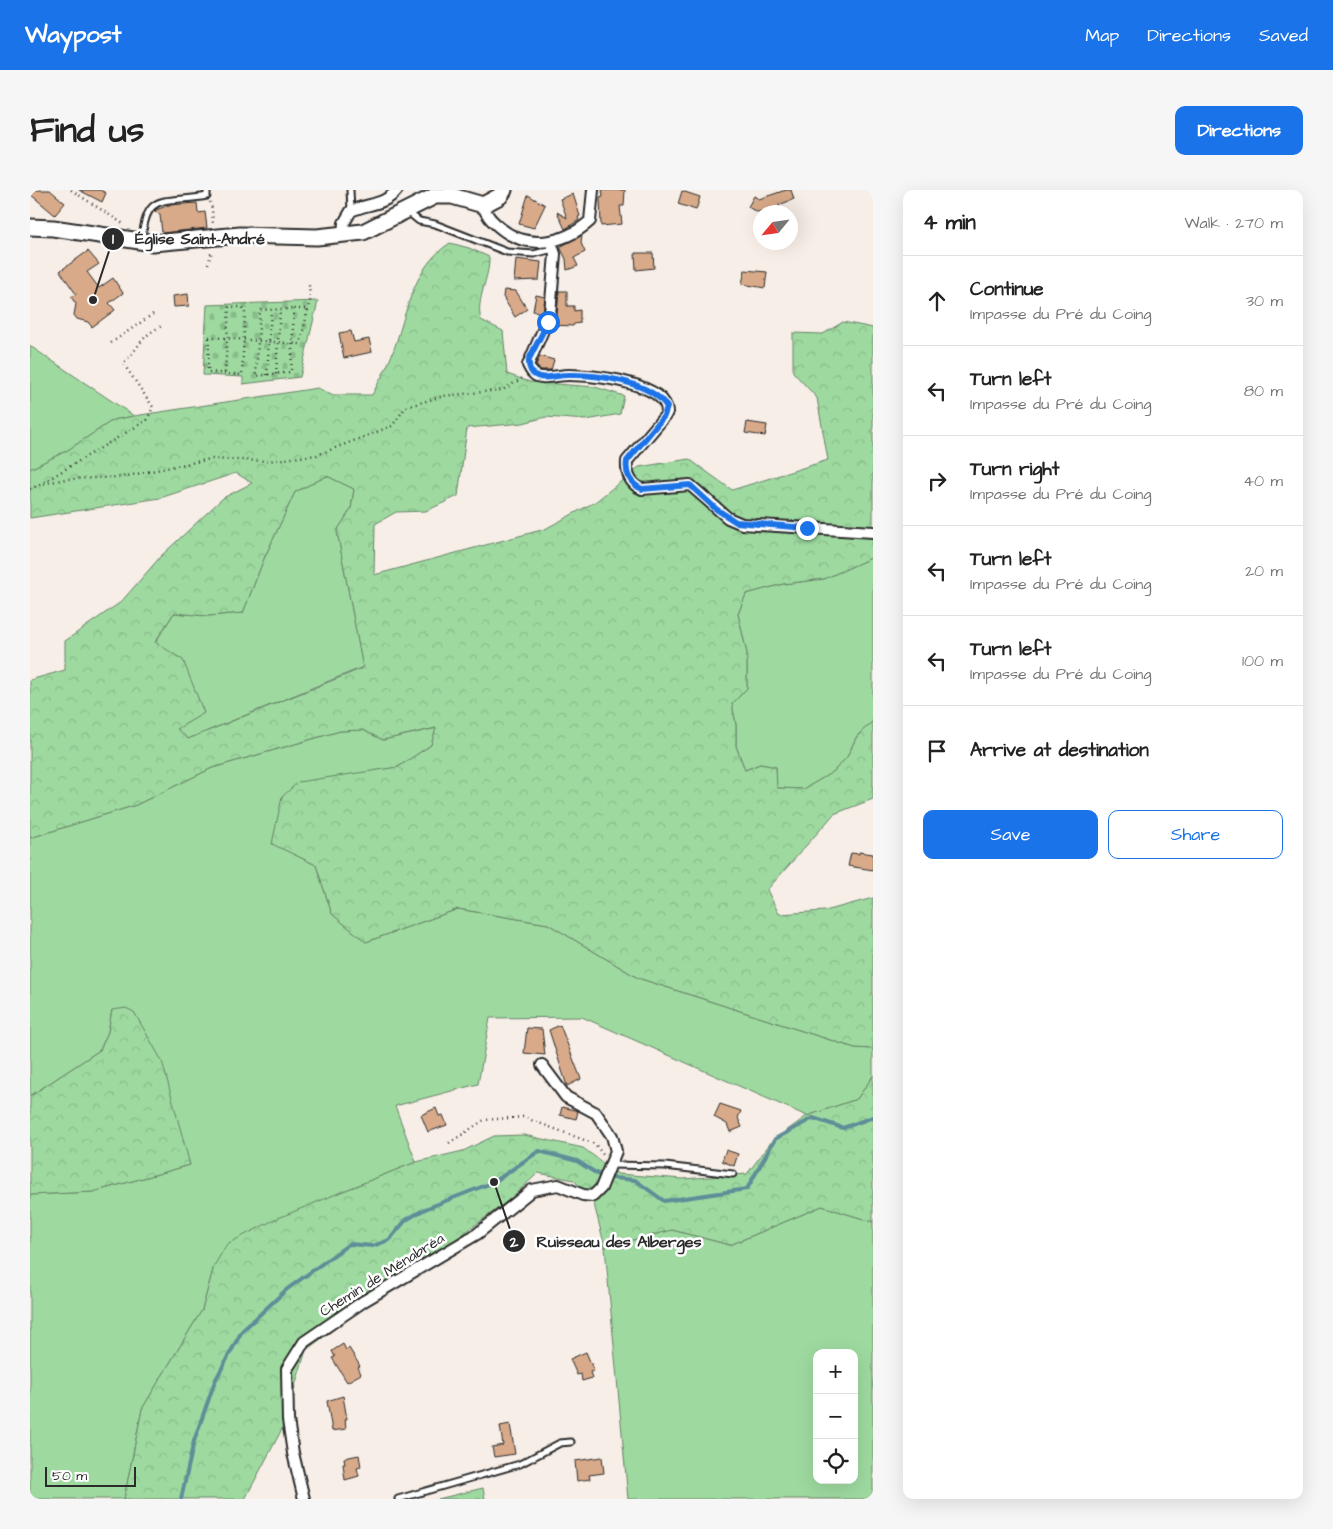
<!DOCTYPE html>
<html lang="en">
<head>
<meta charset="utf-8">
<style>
  :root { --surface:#fff; --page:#f6f6f6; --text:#222; --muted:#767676; --line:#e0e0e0; --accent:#1a73e8 }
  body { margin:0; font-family:"Architects Daughter",sans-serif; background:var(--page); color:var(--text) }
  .controls { position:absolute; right:15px; bottom:15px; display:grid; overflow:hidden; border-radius:10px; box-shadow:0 5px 20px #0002 }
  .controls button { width:45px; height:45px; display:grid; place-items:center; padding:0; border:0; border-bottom:1px solid var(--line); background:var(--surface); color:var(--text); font:25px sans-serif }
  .compass { position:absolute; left:723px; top:15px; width:45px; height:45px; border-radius:50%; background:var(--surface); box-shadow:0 5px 20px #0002; rotate:241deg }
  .scale { position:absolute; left:15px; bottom:12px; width:91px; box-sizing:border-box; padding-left:5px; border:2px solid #2b2b2b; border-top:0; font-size:14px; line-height:18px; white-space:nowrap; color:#2b2b2b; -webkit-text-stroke:4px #fff; paint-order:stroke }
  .stop { position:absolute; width:15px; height:15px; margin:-11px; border:4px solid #1a73e8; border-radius:50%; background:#fff }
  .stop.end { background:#1a73e8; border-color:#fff; box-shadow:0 1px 5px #0008 }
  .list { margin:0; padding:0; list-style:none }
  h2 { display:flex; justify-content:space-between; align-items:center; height:65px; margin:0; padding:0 20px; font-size:21px }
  h2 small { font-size:16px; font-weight:400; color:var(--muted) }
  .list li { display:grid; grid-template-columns:32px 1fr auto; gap:15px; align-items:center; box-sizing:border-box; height:90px; padding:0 20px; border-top:1px solid var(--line) }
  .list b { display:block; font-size:19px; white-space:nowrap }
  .list p { margin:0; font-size:16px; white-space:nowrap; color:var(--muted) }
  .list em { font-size:16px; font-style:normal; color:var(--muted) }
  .actions { display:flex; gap:10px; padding:15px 20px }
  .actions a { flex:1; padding:11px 0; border:1px solid var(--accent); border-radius:10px; text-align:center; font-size:18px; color:var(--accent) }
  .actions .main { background:var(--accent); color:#fff }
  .icon { flex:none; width:28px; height:28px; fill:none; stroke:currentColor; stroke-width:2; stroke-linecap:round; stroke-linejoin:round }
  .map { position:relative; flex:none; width:843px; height:1309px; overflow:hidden; border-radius:10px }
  header { display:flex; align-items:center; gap:30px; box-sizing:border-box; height:70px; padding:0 25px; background:var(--accent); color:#fff }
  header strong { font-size:24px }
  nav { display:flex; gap:28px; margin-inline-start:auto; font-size:18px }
  .intro { display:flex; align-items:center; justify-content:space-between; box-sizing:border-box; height:120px; padding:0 30px }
  h1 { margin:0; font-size:35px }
  .button { padding:12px 22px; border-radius:10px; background:var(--accent); color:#fff; font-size:18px; font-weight:700 }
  main { display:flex; gap:30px; padding:0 30px }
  aside { flex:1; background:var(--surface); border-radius:10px; box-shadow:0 5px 20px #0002 }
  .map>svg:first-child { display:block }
</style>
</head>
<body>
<header>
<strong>Waypost</strong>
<nav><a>Map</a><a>Directions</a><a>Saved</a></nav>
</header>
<div class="intro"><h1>Find us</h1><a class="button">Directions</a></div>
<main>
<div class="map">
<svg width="843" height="1309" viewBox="0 0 843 1309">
  <defs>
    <pattern id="forest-crowns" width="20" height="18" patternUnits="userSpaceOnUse" patternTransform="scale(1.25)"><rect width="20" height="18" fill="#9edaa0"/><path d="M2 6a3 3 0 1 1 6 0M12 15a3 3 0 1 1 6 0" fill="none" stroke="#88bb8a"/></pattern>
    <pattern id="cemetery-stones" width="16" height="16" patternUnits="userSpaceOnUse" patternTransform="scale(1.25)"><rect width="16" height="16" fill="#9edaa0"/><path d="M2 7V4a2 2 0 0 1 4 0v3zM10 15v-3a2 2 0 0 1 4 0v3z" fill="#88bb8a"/></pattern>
  </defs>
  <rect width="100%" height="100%" fill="#f7eee7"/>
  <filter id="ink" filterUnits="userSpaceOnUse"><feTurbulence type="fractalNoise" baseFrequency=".02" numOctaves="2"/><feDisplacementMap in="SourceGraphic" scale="10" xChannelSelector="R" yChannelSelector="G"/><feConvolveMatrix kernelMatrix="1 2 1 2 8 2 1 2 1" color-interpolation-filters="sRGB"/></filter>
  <g filter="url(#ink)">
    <!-- grass -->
    <path fill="#9edaa0" stroke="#648266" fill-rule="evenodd" d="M0 156 104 226 83 230 38 260 0 279Z
      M297 286 324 299 321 319 307 341 333 477 158 549 147 539 174 522 125 453 144 423 178 426 213 423 233 371 265 302Z
      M843 367V531L827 546 817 567 803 582 774 599 746 598V577L730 574 715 580 706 556V535L702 514 717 498V464L708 424 716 404 753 394 794 389Z
      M407 538 401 555 368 577 327 584 242 653 286 675 302 724 336 752 428 719 518 734 608 788 825 858 843 859V886L827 909 777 926 552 827 460 828 448 894 365 916 386 972 311 1002 184 1076 172 1120 112 1219 94 1309H0V1005L63 1002 160 975 82 820 78 842 70 860 0 906V648L106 615 182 578 310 541 333 540 353 550Z
      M792 1016 843 1032V1309H598L575 1057 642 1040 700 1055ZM787 1163H824V1290H787Z
      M453 1298 455 1309H408Z"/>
    <!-- forest -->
    <path fill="url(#forest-crowns)" stroke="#648266" fill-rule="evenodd" d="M420 53 439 58 459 67C460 88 445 110 451 130L473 141 477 184 500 192 565 197 594 206 590 224 556 230 516 227 493 233 437 238 428 306 396 321 366 322 345 334 344 385 515 339 565 312 609 277 659 269 702 300 798 270 787 208 763 182V143L793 144 813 132 843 138V367L794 389 753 394 716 404 708 424 717 464V498L702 514 706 535V556L715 580 730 574 746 577 747 598 774 599 803 582 817 567 827 546 843 531V609L804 624 737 700 749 724 795 721 843 708V859L825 858 608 788 518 734 428 719 336 752 302 724 286 675 242 654 252 607 268 592 368 577 401 555 406 538 353 550 333 540 310 541 182 578 106 615 0 648V490L35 480V451L91 412 131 366 193 308 222 293 206 283 130 308 0 328V279L38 260 83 230 104 226 288 198 301 205H342C348 193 356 180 361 167 377 127 380 79 420 53ZM297 286 324 299 321 319 307 341 333 478 158 549 147 539 174 523 153 470 125 452 144 423 178 426 213 423 233 371 265 302Z
      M96 818 104 822 132 871 160 975 63 1002 0 1005V906L70 860 78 842 82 820Z
      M843 886V1032L792 1016 700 1055 642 1040 575 1057 564 1014 544 990 508 983 479 1010 276 1160 252 1239 215 1309H94L112 1219 172 1120 184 1076 197 1054 246 1029 311 1002 386 972 433 961 464 946 494 945 553 958 588 984 653 989 717 984 742 951 777 926 827 909Z"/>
    <!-- cemetery -->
    <path fill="url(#cemetery-stones)" stroke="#648266" d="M288 111 270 187 213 194V187L173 185 177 115Z"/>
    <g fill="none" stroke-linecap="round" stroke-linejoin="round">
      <!-- stream -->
      <path stroke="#5f8d98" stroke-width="4" d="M151 1309 164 1251 185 1191 212 1141 256 1100 319 1054 343 1056 359 1050 376 1030 395 1019 464 992 509 961 547 971 572 987 605 990 634 1011 717 999 745 949 783 928 813 938 843 927"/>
    </g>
    <!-- building -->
    <path fill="#d8aa89" stroke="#2b2b2b" d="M0 0H20L35 13 25 25 0 4Z
      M49 0H70L76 3 72 12Z
      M572 0H595L594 16H590L592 34 571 36 570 8 573 7Z
      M756 0H761L764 9 749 15 751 20 727 22 718 17 724 6 729 9Z
      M652 1 670 7 666 20 648 14Z
      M543 4 550 26 548 27 549 30 535 39 527 22 537 28 530 9Z
      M498 5 515 15 504 38 489 34Z
      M167 13 168 23 175 22 177 38 132 43 130 25 125 21 126 20 139 15Z
      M552 45 551 53 555 62 544 68 548 76 537 80 536 69 530 57Z
      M58 61 69 74 57 82 69 98 83 88 93 103 79 113 85 120 62 137 58 132 47 129 44 125 46 114 41 107 46 104 30 81Z
      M605 63H623L624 78 606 80Z
      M486 69 511 72 509 90 484 91Z
      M715 80 737 82 735 98 712 94Z
      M474 100 486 101 497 119 485 127 473 107Z
      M529 101H537V116H544V121L550 120V133L544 134 543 136 523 135 527 125Z
      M158 104 159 116 144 117 143 106Z
      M506 105 515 107 513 123 503 121Z
      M321 141 324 152 339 149 342 162 314 168 309 143Z
      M510 166 524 170 521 180H511L507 177 506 175Z
      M717 232 737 235 735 246 715 243Z
      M829 662 843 664V680L818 676 821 663 829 664Z
      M530 835 551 889 537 896 519 840Z
      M497 838 512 839 515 865 494 863Z
      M690 914 711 921 708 928 712 937 700 942 697 934 684 927Z
      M532 917 548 921 546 929 530 925Z
      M406 918 409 926 413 925 417 935 398 942 391 925Z
      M696 960 708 964 704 976 692 971Z
      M313 1154 316 1160 319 1158 330 1176 328 1177 331 1184 317 1192 302 1168 305 1167 302 1161Z
      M556 1162 564 1181 560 1182 562 1188 552 1191 551 1184 547 1185 540 1169Z
      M313 1206 317 1229H315L316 1239 302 1241 297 1211Z
      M480 1234 485 1264 464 1267 462 1257 473 1255 470 1236Z
      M329 1265 331 1277 327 1278 329 1286 315 1290 313 1274H315L314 1268Z
      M572 1267 574 1283 559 1285 560 1289 547 1291 545 1271Z"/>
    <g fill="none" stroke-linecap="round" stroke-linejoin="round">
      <!-- lane casing -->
      <g stroke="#2b2b2b" stroke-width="9">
        <path id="lane" d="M320 0 321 21
          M378 22 389 31 405 34 477 62 504 64 523 59
          M112 50C116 0 134 14 177 6V0
          M581 975 635 976 703 984
          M368 1309 490 1274 530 1253 541 1252"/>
      </g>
      <!-- street casing -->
      <g stroke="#2b2b2b" stroke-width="14">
        <path id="street" d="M453 15C456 25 461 30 469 37 496 60 533 55 560 31L563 0
          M313 44 314 33 321 21C338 13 354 16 367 0
          M521 52 525 64 520 124 498 175C501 181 504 187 512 187 520 188 530 185 539 185 560 185 637 192 637 222L635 226 597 271C596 283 600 294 612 299L660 295 698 328 712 334 843 342
          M274 1309 263 1263 258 1230 257 1179 274 1152 334 1111 447 1044 502 1000 528 995 553 1005 563 1006 571 998 586 961 582 946 566 923 536 907 512 875"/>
      </g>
      <!-- secondary casing -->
      <g stroke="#2b2b2b" stroke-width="19">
        <path id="secondary" d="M0 37 23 38 123 53 210 45 287 47 333 42 405 6H422L453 15 470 6 474 0"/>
      </g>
      <!-- path -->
      <path stroke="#2b2b2b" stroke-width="2.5" stroke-dasharray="1 4" stroke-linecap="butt" d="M41 0 95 35
        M180 12 182 18 183 36
        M178 74 182 61
        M264 119 261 182 226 186 230 120Z
        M264 119H278
        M175 147H179L178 182 212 185 215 121 212 117H199L195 183
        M179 147 270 154 280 111 279 94
        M81 153 126 122
        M246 184 250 120
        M237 185 241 120
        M14 292 117 230 123 217 93 173C111 157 109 146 134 135
        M0 299 12 294 36 289 92 287 180 269 238 271 287 265 362 236 376 217 413 206 473 200 494 187
        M419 953 454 930 493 927 565 954 574 966"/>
      <!-- lane -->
      <use href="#lane" stroke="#fff" stroke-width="5"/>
      <!-- street -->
      <use href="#street" stroke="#fff" stroke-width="10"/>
      <!-- secondary -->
      <use href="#secondary" stroke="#fff" stroke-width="15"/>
    </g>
  </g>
  <g fill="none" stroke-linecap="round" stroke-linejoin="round" filter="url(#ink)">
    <!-- route -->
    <path stroke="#1a73e8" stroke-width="6" d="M518 132 499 169C498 177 501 185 510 187 518 189 528 185 537 185 565 184 621 191 637 217L634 226 597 271C595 283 600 294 612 299L660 295 686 319 706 332 777 338"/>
  </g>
  <g text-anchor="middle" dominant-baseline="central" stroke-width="5" stroke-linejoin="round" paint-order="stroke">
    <!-- street labels -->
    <g font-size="15" fill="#2b2b2b" stroke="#fff">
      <text transform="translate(352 1085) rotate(-32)">Chemin de Ménabréa</text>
    </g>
  </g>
  <!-- callouts -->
  <path fill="none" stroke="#2b2b2b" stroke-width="2" d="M63 110L83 49M464 992L484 1051"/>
  <g fill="#2b2b2b" stroke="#fff" stroke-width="2">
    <circle cx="63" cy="110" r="5"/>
    <circle cx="464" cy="992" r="5"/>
    <circle cx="83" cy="49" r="12"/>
    <circle cx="484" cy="1051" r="12"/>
  </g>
  <g font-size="15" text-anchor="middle" font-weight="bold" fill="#fff">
    <text x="83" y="54">1</text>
    <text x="484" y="1057">2</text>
  </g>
  <g font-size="16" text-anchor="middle" font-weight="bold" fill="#2b2b2b" stroke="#fff" stroke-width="5" stroke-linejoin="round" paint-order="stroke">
    <text x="170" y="54">Église Saint-André</text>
    <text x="589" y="1057">Ruisseau des Alberges</text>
  </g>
</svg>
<div class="controls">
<button>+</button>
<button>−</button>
<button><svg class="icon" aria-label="locate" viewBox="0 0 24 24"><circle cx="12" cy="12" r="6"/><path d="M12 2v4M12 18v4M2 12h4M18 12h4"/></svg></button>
</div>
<svg class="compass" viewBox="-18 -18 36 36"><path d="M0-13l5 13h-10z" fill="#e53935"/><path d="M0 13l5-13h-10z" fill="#767676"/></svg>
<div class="scale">50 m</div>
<div class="stop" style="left:518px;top:132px"></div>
<div class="stop end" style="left:777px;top:338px"></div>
</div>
<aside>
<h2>4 min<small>Walk · 270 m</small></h2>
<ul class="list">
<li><svg class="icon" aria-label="ahead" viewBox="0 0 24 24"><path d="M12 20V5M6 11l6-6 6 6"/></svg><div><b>Continue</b><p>Impasse du Pré du Coing</p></div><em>30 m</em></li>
<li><svg class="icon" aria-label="left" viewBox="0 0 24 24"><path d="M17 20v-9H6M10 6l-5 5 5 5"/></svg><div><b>Turn left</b><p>Impasse du Pré du Coing</p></div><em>80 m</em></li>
<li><svg class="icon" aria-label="right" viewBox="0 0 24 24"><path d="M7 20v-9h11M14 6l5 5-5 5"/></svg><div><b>Turn right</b><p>Impasse du Pré du Coing</p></div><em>40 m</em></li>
<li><svg class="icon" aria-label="left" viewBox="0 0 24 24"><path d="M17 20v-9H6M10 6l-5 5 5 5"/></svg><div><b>Turn left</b><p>Impasse du Pré du Coing</p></div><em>20 m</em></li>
<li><svg class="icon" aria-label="left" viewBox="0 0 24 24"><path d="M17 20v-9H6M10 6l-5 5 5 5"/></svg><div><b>Turn left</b><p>Impasse du Pré du Coing</p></div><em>100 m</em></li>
<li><svg class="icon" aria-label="arrive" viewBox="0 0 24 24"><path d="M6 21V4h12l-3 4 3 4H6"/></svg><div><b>Arrive at destination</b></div></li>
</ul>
<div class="actions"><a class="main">Save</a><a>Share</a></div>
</aside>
</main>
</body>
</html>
